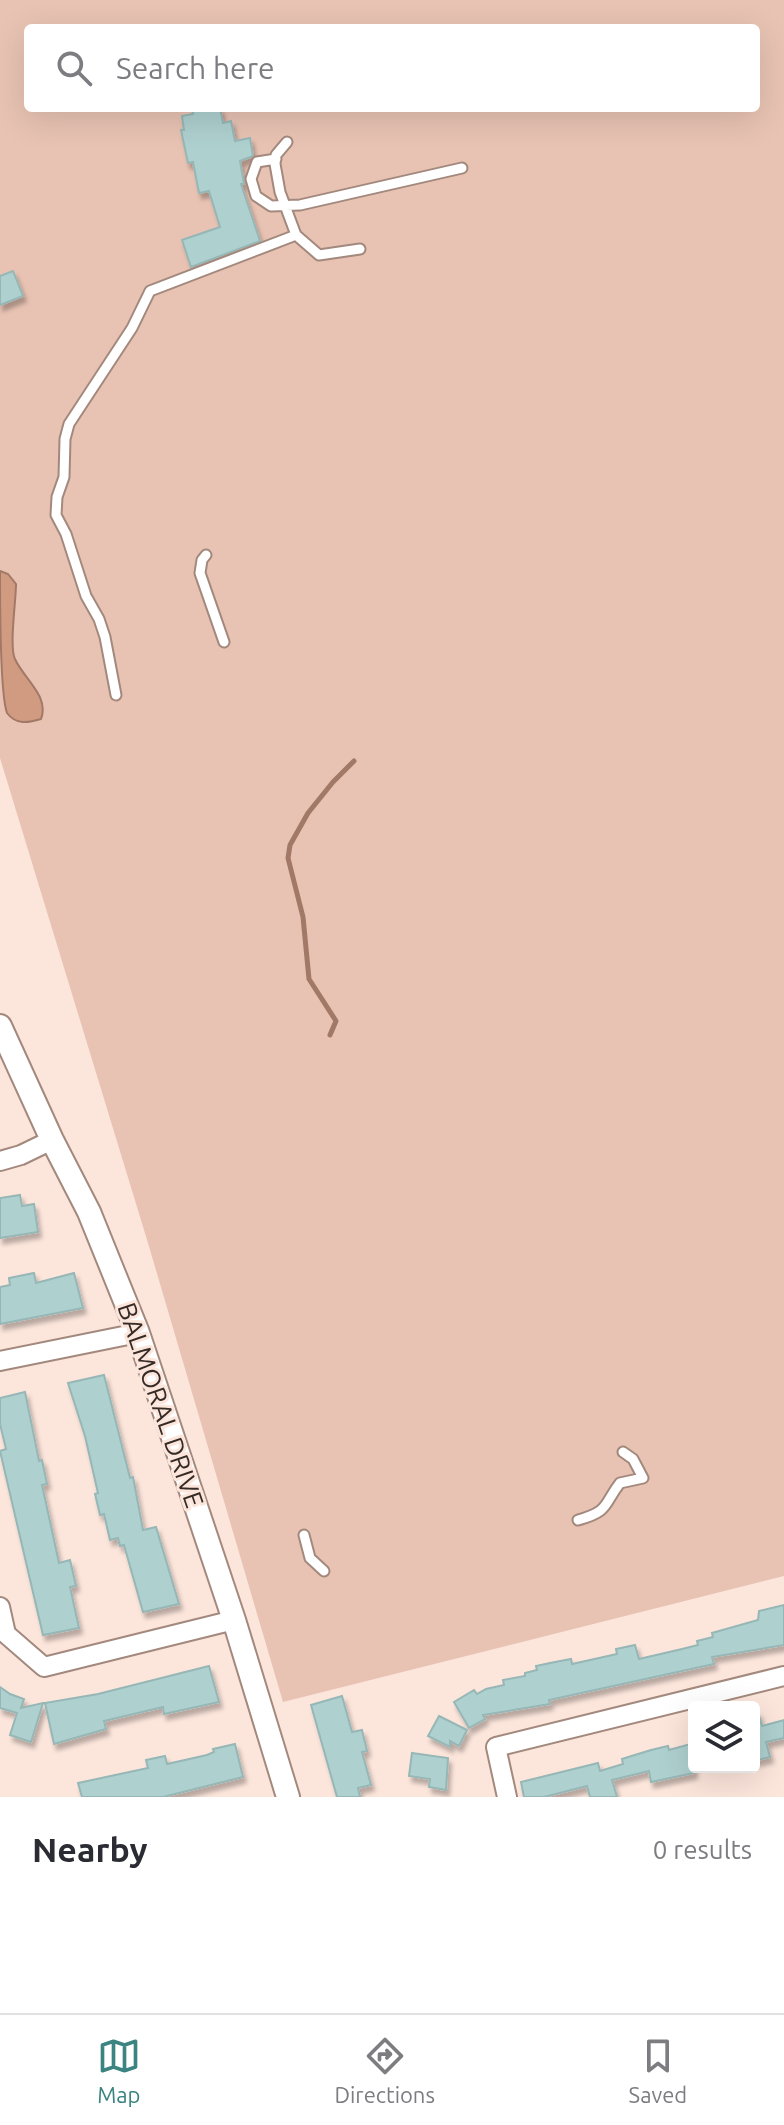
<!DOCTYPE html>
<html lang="en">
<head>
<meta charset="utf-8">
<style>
  :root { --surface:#fff; --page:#f2f2f3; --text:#2b2b33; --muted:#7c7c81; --line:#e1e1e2; --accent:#3c8482 }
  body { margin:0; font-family:Ubuntu,sans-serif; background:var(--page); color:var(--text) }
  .controls { position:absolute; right:24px; bottom:24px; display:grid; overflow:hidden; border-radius:8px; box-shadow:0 8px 32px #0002 }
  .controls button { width:72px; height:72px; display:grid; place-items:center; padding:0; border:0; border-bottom:2px solid var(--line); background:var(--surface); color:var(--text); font:40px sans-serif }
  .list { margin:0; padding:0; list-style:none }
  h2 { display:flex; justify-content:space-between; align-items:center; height:104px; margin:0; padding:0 32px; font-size:34px }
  h2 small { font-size:26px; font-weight:400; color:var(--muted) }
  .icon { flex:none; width:44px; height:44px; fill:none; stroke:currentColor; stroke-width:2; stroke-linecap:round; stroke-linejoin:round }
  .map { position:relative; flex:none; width:784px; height:1797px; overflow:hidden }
  .search { position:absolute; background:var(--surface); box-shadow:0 8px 32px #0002; left:24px; right:24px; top:24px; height:88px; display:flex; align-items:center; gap:20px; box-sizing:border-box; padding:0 28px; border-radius:8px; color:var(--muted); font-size:30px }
  .sheet { height:216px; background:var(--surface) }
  nav { display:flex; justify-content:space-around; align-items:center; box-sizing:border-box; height:112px; border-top:2px solid var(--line); background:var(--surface); font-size:22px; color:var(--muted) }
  nav a { display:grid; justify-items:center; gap:4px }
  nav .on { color:var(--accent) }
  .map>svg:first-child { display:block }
</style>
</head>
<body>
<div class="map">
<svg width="784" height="1797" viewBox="0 0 784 1797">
  <defs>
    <filter id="shadow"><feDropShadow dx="3" dy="5.5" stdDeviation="2" flood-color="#0004"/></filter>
  </defs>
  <rect width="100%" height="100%" fill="#fce5db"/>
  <!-- green -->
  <path fill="#e8c3b3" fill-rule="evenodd" d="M0 0H784V1576L283 1702 148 1243 0 758ZM28 28H756V108H28Z"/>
  <!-- water -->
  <path fill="#d19b81" stroke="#a27966" stroke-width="2" d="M0 571 8 574 16 584C16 601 9 647 15 659 23 678 50 696 41 719 28 723 16 725 7 713 0 694 0 599 0 571Z"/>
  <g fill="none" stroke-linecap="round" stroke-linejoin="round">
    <!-- stream -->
    <path stroke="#a27966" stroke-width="5" d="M330 1035 336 1021 309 979 303 917 288 858 290 845 308 813 333 782 354 761"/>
  </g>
  <!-- building -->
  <path fill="#aed0cf" stroke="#96b7b6" stroke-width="2" filter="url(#shadow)" d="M192 108H220L223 123 231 121 235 141 250 138 253 156 240 161 244 184H241L260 241 191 267 182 240 220 227 209 191 199 193 193 162 188 163 181 130H184L182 116 193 114Z
    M13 271 23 296 0 305V276Z
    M20 1195 22 1206 34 1204 38 1232 0 1238V1198Z
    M34 1273 36 1283 74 1273 83 1308 0 1324V1287L10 1285 9 1278Z
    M104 1375 130 1478 133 1477 143 1530 156 1527 179 1604 143 1612 124 1545 120 1546 118 1538 110 1540 104 1514 100 1515 95 1494 98 1493 85 1436 68 1383Z
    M25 1392 39 1461 42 1460 47 1484 42 1485 59 1563 70 1560 76 1586 70 1587 79 1628 43 1635 0 1451 6 1449 0 1424V1398Z
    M784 1605V1645L712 1657 714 1664 549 1700 550 1704 483 1715 485 1719 469 1728 454 1702 474 1690 477 1694 486 1689 504 1685 503 1680 525 1676V1673L537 1670 536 1666 550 1663 571 1659 572 1664 617 1654 616 1649 635 1645 639 1659 682 1649 698 1645 697 1641 713 1637 712 1633 758 1620 759 1611Z
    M209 1666 219 1702 164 1714 163 1707 104 1721 106 1729 54 1744 45 1703 98 1694Z
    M0 1687 10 1694 24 1699 21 1708 43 1703 31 1742 10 1735 17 1713 0 1708Z
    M342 1696 352 1732 362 1730 367 1751 362 1752 371 1785 358 1788 360 1797H337L311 1705Z
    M758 1712 762 1726 784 1720V1738L766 1742 770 1757 754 1761V1713Z
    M439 1716 467 1730 459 1746 450 1741V1747L428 1736Z
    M694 1743V1773L651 1782 649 1771 612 1780 617 1797H590L587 1786 544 1797H524L521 1782 598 1763 600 1771 623 1764 622 1759 651 1750 668 1746 669 1750Z
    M235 1744 243 1777 163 1797H82L78 1783 148 1768 146 1760 165 1756 167 1764 207 1755 214 1752 213 1749Z
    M412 1753 448 1758 446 1790 429 1787 430 1779 409 1776Z"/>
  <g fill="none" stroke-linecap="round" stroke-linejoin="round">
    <!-- service casing -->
    <g stroke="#a3897d" stroke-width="13">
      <path id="service" d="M287 142 276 155 275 164 280 192 296 235 319 255 360 249
        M276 159 257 162 251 179 256 196 271 206 300 205 462 168
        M206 555 202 560 200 573 224 642
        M116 695 105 637 99 619 86 596 66 534 56 515 57 497 64 477 65 439 69 424 132 328 150 291 296 235
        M578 1520C610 1511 603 1505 620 1483L643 1478 633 1459 623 1452
        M304 1535 310 1558 324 1571"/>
    </g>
    <!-- minor casing -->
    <g stroke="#a3897d" stroke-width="22">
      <path id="minor" d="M0 1161 21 1155 52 1140
        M0 1361 138 1333
        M0 1607 6 1634 44 1667 234 1620
        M507 1797 496 1747 784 1676"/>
    </g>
    <!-- tertiary casing -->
    <g stroke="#a3897d" stroke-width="26">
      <path id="tertiary" d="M0 1026 52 1140 89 1212 138 1333 234 1620 288 1797"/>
    </g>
    <!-- service -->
    <use href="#service" stroke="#fff" stroke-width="9"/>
    <!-- minor -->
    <use href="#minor" stroke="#fff" stroke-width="18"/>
    <!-- tertiary -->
    <use href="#tertiary" stroke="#fff" stroke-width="22"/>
  </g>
  <g text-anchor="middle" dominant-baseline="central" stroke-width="6" stroke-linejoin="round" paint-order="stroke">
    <!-- street labels -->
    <g font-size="26" fill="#352b26" stroke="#fce5db">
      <text transform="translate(161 1405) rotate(71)">BALMORAL DRIVE</text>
    </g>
  </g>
</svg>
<div class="controls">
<button><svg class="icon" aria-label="layers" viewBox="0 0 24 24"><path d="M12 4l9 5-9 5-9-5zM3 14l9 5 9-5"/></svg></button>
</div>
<div class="search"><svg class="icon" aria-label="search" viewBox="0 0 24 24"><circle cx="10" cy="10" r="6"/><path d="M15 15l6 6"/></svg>Search here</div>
</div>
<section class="sheet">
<h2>Nearby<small>0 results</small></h2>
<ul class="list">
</ul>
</section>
<nav>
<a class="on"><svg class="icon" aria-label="map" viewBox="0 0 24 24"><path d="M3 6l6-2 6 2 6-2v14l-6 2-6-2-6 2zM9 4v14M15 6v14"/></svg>Map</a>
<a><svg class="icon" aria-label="directions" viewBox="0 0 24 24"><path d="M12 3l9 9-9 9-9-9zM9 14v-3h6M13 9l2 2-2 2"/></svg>Directions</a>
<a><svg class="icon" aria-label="saved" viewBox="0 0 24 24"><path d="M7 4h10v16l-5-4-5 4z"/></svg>Saved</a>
</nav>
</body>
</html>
